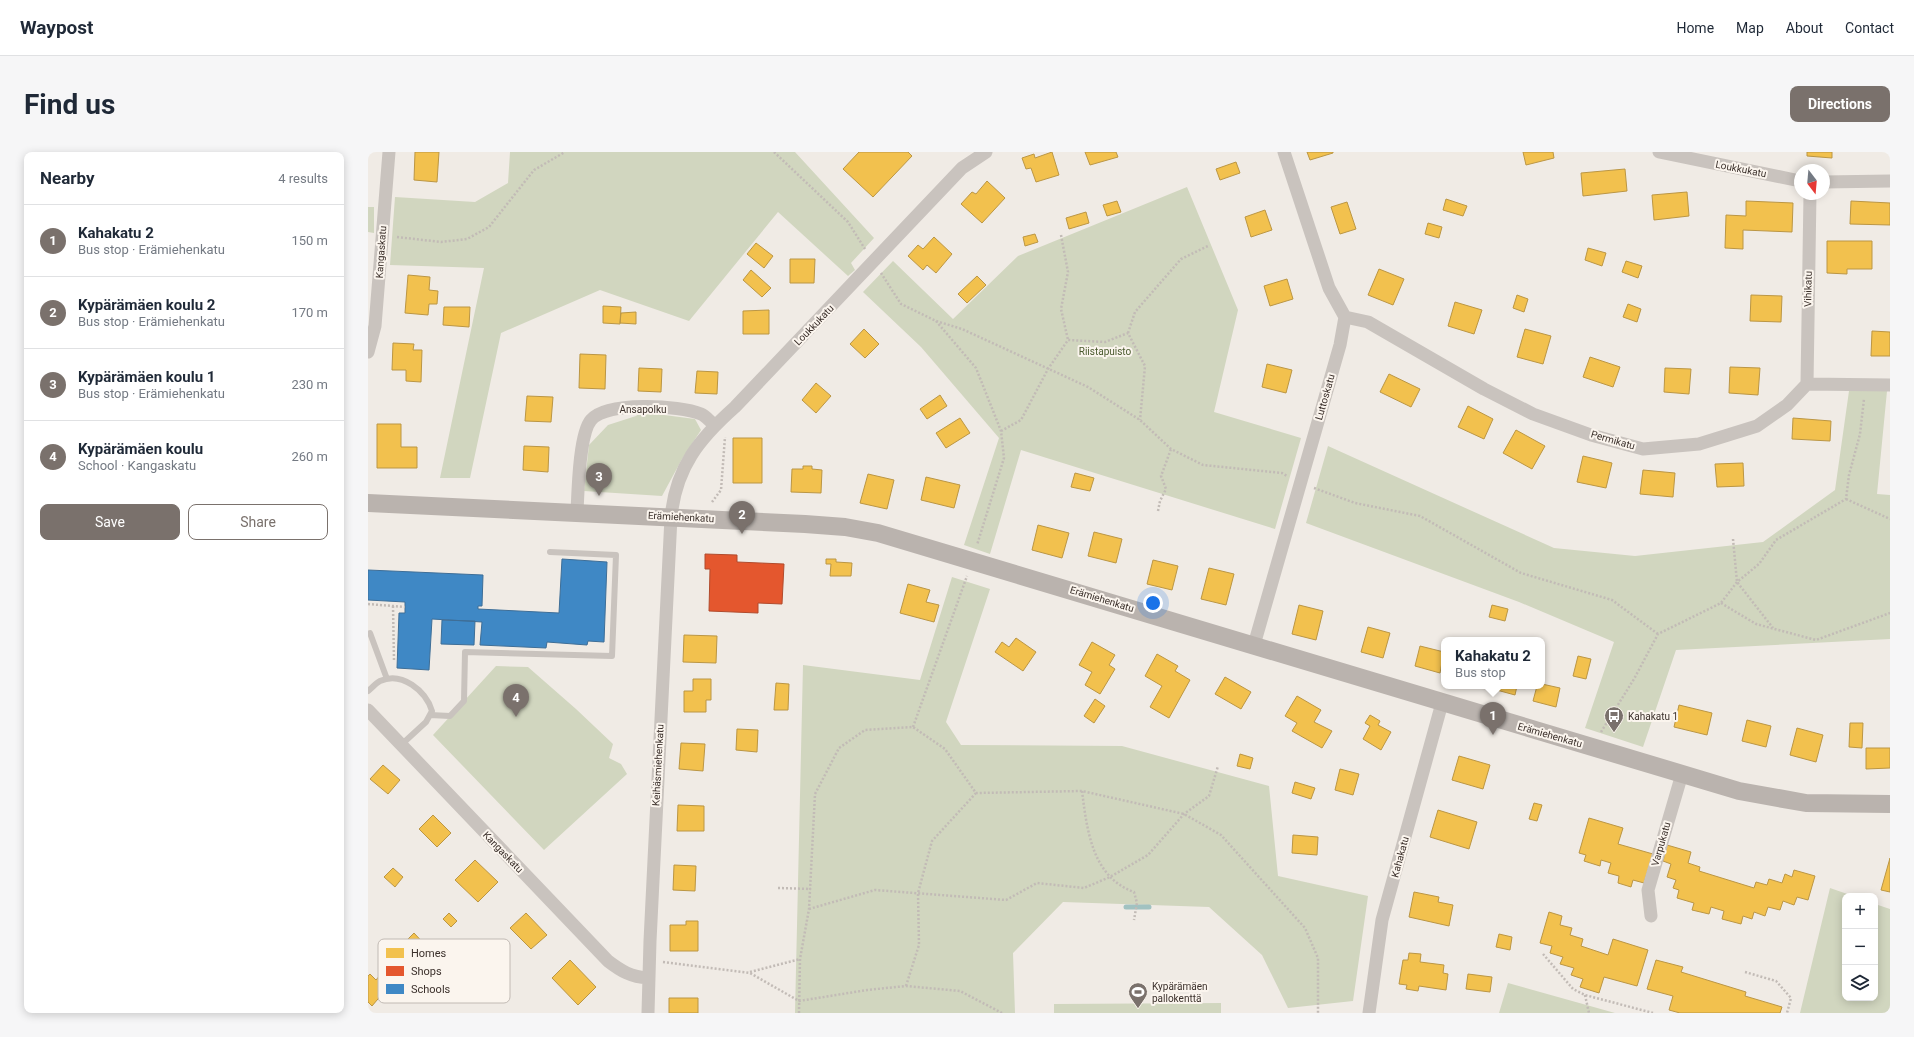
<!DOCTYPE html>
<html lang="en">
<head>
<meta charset="utf-8">
<style>
  :root { --surface:#fff; --page:#f6f6f7; --text:#1f2937; --muted:#747a83; --line:#e0e1e3; --accent:#7a716c }
  body { margin:0; font-family:Roboto,sans-serif; background:var(--page); color:var(--text) }
  .controls { position:absolute; right:12px; bottom:12px; display:grid; overflow:hidden; border-radius:8px; box-shadow:0 2px 10px #0003 }
  .controls button { width:36px; height:36px; display:grid; place-items:center; padding:0; border:0; border-bottom:1px solid var(--line); background:var(--surface); color:var(--text); font:20px sans-serif }
  .compass { position:absolute; left:1426px; top:12px; width:36px; height:36px; border-radius:50%; background:var(--surface); box-shadow:0 2px 10px #0003; rotate:164deg }
  .you { position:absolute; left:785px; top:451px; width:14px; height:14px; margin:-10px; border:3px solid #fff; border-radius:50%; background:#1a73e8; box-shadow:0 0 0 6px #1a73e833 }
  .badge { display:grid; place-items:center; width:26px; height:26px; border-radius:50%; background:var(--accent); color:#fff; font-size:13px; font-weight:700 }
  .pin { position:absolute; translate:-50% -33px; filter:drop-shadow(0 1px 2px #0008) }
  .pin::after { content:''; position:absolute; top:21px; width:14px; height:12px; background:inherit; clip-path:polygon(0 0,100% 0,50% 100%) }
  .popup { position:absolute; left:1073px; top:485px; width:104px; height:52px; box-sizing:border-box; display:grid; place-content:center; border-radius:8px; background:var(--surface); filter:drop-shadow(0 1px 3px #0005); font-size:13px; white-space:nowrap; color:var(--muted) }
  .popup b { font-size:15px; color:var(--text) }
  .popup::after { content:''; position:absolute; left:50%; top:100%; margin-left:-8px; border:8px solid transparent; border-top-color:var(--surface) }
  .list { margin:0; padding:0; list-style:none }
  h2 { display:flex; justify-content:space-between; align-items:center; height:52px; margin:0; padding:0 16px; font-size:17px }
  h2 small { font-size:13px; font-weight:400; color:var(--muted) }
  .list li { display:grid; grid-template-columns:26px 1fr auto; gap:12px; align-items:center; box-sizing:border-box; height:72px; padding:0 16px; border-top:1px solid var(--line) }
  .list b { display:block; font-size:15px; white-space:nowrap }
  .list p { margin:0; font-size:13px; white-space:nowrap; color:var(--muted) }
  .list em { font-size:13px; font-style:normal; color:var(--muted) }
  .actions { display:flex; gap:8px; padding:12px 16px }
  .actions a { flex:1; padding:9px 0; border:1px solid var(--accent); border-radius:8px; text-align:center; font-size:14px; color:var(--accent) }
  .actions .main { background:var(--accent); color:#fff }
  .icon { flex:none; width:22px; height:22px; fill:none; stroke:currentColor; stroke-width:2; stroke-linecap:round; stroke-linejoin:round }
  .map { position:relative; flex:none; width:1522px; height:861px; overflow:hidden; border-radius:8px }
  header { display:flex; align-items:center; gap:24px; box-sizing:border-box; height:56px; padding:0 20px; background:var(--surface); border-bottom:1px solid var(--line) }
  header strong { font-size:19px }
  nav { display:flex; gap:22px; margin-inline-start:auto; font-size:14px }
  .intro { display:flex; align-items:center; justify-content:space-between; box-sizing:border-box; height:96px; padding:0 24px }
  h1 { margin:0; font-size:28px }
  .button { padding:10px 18px; border-radius:8px; background:var(--accent); color:#fff; font-size:14px; font-weight:700 }
  main { display:flex; gap:24px; padding:0 24px }
  aside { flex:1; background:var(--surface); border-radius:8px; box-shadow:0 2px 10px #0003 }
  .map>svg:first-child { display:block }
</style>
</head>
<body>
<header>
<strong>Waypost</strong>
<nav><a>Home</a><a>Map</a><a>About</a><a>Contact</a></nav>
</header>
<div class="intro"><h1>Find us</h1><a class="button">Directions</a></div>
<main>
<aside>
<h2>Nearby<small>4 results</small></h2>
<ul class="list">
<li><span class="badge">1</span><div><b>Kahakatu 2</b><p>Bus stop · Erämiehenkatu</p></div><em>150 m</em></li>
<li><span class="badge">2</span><div><b>Kypärämäen koulu 2</b><p>Bus stop · Erämiehenkatu</p></div><em>170 m</em></li>
<li><span class="badge">3</span><div><b>Kypärämäen koulu 1</b><p>Bus stop · Erämiehenkatu</p></div><em>230 m</em></li>
<li><span class="badge">4</span><div><b>Kypärämäen koulu</b><p>School · Kangaskatu</p></div><em>260 m</em></li>
</ul>
<div class="actions"><a class="main">Save</a><a>Share</a></div>
</aside>
<div class="map">
<svg width="1522" height="861" viewBox="0 0 1522 861">
  <rect width="100%" height="100%" fill="#f0ebe5"/>
  <!-- green -->
  <path fill="#d1d6bf" d="M142 0H427L506 86 483 111 487 118 480 124 410 60 321 169 232 138 133 181 102 326H72L116 116 22 113 27 45 107 50 140 31Z
    M819 35 870 158 846 260 933 286 907 377 653 298 622 402 596 393 631 286 553 195 495 140 525 109 585 167 650 104Z
    M0 55H6V81L0 80Z
    M1481 239H1519L1509 342 1522 343V487L1308 498 1275 595 1217 576 1246 490 1151 450 938 371 960 294 1186 396 1267 404 1395 390 1467 338Z
    M273 260 327 267 333 278 314 307 294 344 216 339 221 293 240 273 268 264Z
    M584 425 622 437 578 570 593 593 754 594 901 634 910 724 1000 744 985 849 920 856 894 803 841 755 695 750 645 801 647 861H427L435 513 552 528Z
    M128 514 160 515 208 557 245 592 241 606 253 612 259 622 176 698 65 583Z
    M1462 736 1485 744H1477V846H1507V752L1522 757V861H1432Z
    M1140 831 1247 861H1131Z
    M853 851V861H686V852Z"/>
  <!-- homes -->
  <path fill="#f2c14e" stroke="#bb9644" d="M47 0H71L69 30 46 28Z
    M491 0H540L544 4 505 45 475 17Z
    M684 0 691 23 668 30 663 16 658 17 654 6 666 2 667 6Z
    M717 0H748L750 5 722 13Z
    M939 0H965V1L942 8Z
    M1155 0H1185L1186 6 1158 13Z
    M1439 0H1464V6L1439 4Z
    M868 10 872 21 852 28 848 17Z
    M1257 17 1259 39 1215 44 1213 21Z
    M619 29 637 46 614 71 593 52 604 40 608 42Z
    M1319 40 1321 64 1286 68 1284 43Z
    M1078 47 1099 54 1095 64 1075 58Z
    M749 49 753 60 739 64 735 53Z
    M1378 49 1425 51 1424 80 1375 78V97L1357 96 1358 63 1378 64Z
    M1483 49 1522 51V73L1482 72Z
    M979 50 988 77 972 82 963 55Z
    M897 58 904 78 883 85 877 65Z
    M718 60 721 71 701 77 698 66Z
    M1060 71 1074 75 1071 86 1057 82Z
    M667 82 670 90 657 94 655 85Z
    M566 85 584 102 568 121 559 113 555 118 540 104 550 93 555 97Z
    M1459 89H1504V117H1479V122L1459 121Z
    M388 91 405 104 396 116 379 102Z
    M1220 96 1238 101 1234 114 1217 108Z
    M422 107H447L446 131H422Z
    M1258 109 1274 114 1270 126 1254 120Z
    M1011 117 1036 127 1025 153 1000 143Z
    M383 118 403 136 394 145 375 128Z
    M40 123 62 125 61 138 70 139 69 152H61L60 163 37 161Z
    M609 124 618 133 599 151 590 142Z
    M919 127 925 147 902 154 896 134Z
    M1149 143 1160 147 1156 160 1145 156Z
    M1383 143 1414 144 1413 170 1382 169Z
    M1087 150 1114 158 1106 182 1080 174Z
    M1260 152 1273 157 1269 170 1255 165Z
    M235 154 253 155 252 172 235 171Z
    M76 155H102L101 175 75 173Z
    M401 158V182H375V159Z
    M268 160V172L252 171 253 161Z
    M496 177 511 192 497 206 482 192Z
    M1157 177 1183 184 1175 212 1149 205Z
    M1504 179 1522 180V204H1503Z
    M25 191 46 192 45 198H54L53 230 38 229V218H24Z
    M212 202 238 203 237 237 211 236Z
    M1222 205 1252 215 1245 235 1215 225Z
    M899 212 924 218 918 241 894 235Z
    M1362 215 1392 216 1390 243 1361 241Z
    M271 216 294 217 293 240 270 239Z
    M1297 216 1323 217 1321 242 1296 240Z
    M329 219 350 220 349 242 327 241Z
    M1021 222 1052 237 1043 255 1012 240Z
    M448 231 463 244 448 261 434 248Z
    M572 243 579 254 559 267 552 257Z
    M159 244 185 245 183 270 157 269Z
    M1100 254 1125 267 1116 287 1090 275Z
    M592 266 602 281 578 296 568 281Z
    M1425 266 1463 269 1462 289 1424 287Z
    M9 272H33V295H49V316H9Z
    M1148 278 1177 294 1164 317 1135 301Z
    M365 286H394V331H365Z
    M156 294 181 295 180 320 155 318Z
    M1215 304 1244 311 1238 336 1209 330Z
    M1375 311 1376 334 1349 335 1347 312Z
    M435 314H444V317L454 318 453 341 423 340 424 317H435Z
    M1275 318 1307 321 1305 345 1272 342Z
    M707 321 726 326 722 339 703 335Z
    M500 322 526 328 519 357 492 351Z
    M558 325 592 333 586 356 553 348Z
    M670 373 701 381 694 406 664 398Z
    M726 380 754 387 748 411 720 404Z
    M458 407H468V410L484 411 483 424H462L463 412H458Z
    M785 408 810 414 804 438 779 432Z
    M841 416 866 422 858 453 833 447Z
    M540 432 562 438 558 450 571 453 566 470 532 461Z
    M931 453 955 459 948 488 924 482Z
    M1124 453 1140 457 1137 469 1121 465Z
    M1000 475 1022 481 1015 506 993 500Z
    M316 483 349 484 348 511 315 510Z
    M648 486 668 500 655 519 627 500 634 490 641 495Z
    M724 490 747 503 741 513 747 517 732 542 717 533 724 520 711 513Z
    M1052 494 1076 500 1072 521 1047 514Z
    M789 502 810 514 807 519 822 528 801 566 782 555 794 534 777 524Z
    M1210 504 1223 507 1218 527 1205 524Z
    M857 525 883 540 873 557 847 542Z
    M325 527H343V548H338V560H316V539H325Z
    M408 531 421 532 420 558H406Z
    M1174 532 1192 536 1188 555 1165 549 1169 534H1174Z
    M1114 534H1149L1147 543Z
    M929 544 953 558 946 570 964 579 954 596 924 579 929 571 917 564Z
    M727 547 737 554 726 571 716 564Z
    M1311 553 1344 561 1339 583 1306 575Z
    M1002 563 1012 569 1010 573 1023 580 1013 598 995 587 1002 574 997 571Z
    M1379 568 1403 574 1398 595 1374 589Z
    M1482 571H1495L1494 596 1481 595Z
    M1429 576 1455 583 1448 610 1422 603Z
    M369 577 390 578 389 600 368 598Z
    M313 591 337 592 335 619 311 617Z
    M1498 596H1522V616L1498 617Z
    M872 602 885 606 882 617 869 614Z
    M1091 604 1122 613 1115 637 1084 628Z
    M15 613 32 628 20 642 2 627Z
    M972 617 991 622 985 643 967 638Z
    M927 630 947 636 943 647 924 641Z
    M1166 651 1174 653 1169 669 1161 667Z
    M310 653 336 654V679H309Z
    M1070 658 1109 670 1101 697 1062 685Z
    M65 663 83 681 69 695 51 677Z
    M1221 666 1255 676 1250 692 1285 702 1276 731 1265 728 1263 735 1250 731 1251 724 1240 721 1243 711 1233 708 1232 714 1216 709 1218 703 1211 701Z
    M925 683 950 685 949 703 924 701Z
    M1299 693 1323 700 1320 711 1332 715 1331 719 1386 736 1388 730 1399 733 1401 727 1414 731 1417 722 1424 725 1426 718 1447 724 1440 748 1429 745 1426 753 1415 749 1412 758 1400 755 1397 764 1386 760 1384 767 1375 764 1373 772 1354 767 1356 759 1343 755 1341 762 1324 758 1326 751 1309 746 1311 738 1305 736 1308 728 1299 725 1303 712 1295 709Z
    M1522 706V740L1513 738Z
    M107 708 130 730 110 750 87 728Z
    M306 713 328 714 327 739 305 738Z
    M25 716 35 725 27 735 16 725Z
    M1046 740 1071 745 1070 750 1085 753 1081 774 1041 765Z
    M1181 760 1194 764 1192 773 1204 776 1202 783 1215 787 1213 794 1240 803 1245 787 1280 798 1269 834 1236 825 1231 841 1212 835 1215 827 1203 823 1206 816 1192 812 1195 805 1182 801 1184 794 1172 791Z
    M81 761 89 769 83 775 75 767Z
    M158 761 179 783 163 797 142 776Z
    M318 769H330V799H302V773H318Z
    M46 781 61 797 51 806 37 790Z
    M1131 782 1144 785 1142 798 1128 795Z
    M1041 801 1053 802 1052 810 1076 813 1075 821 1080 822 1078 838 1051 834 1050 839 1038 837 1039 833 1031 832 1035 808H1040Z
    M202 808 228 835 210 853 184 826Z
    M1288 808 1315 815 1313 820 1378 840 1377 844 1414 855 1412 861H1312L1301 858 1305 844 1279 837Z
    M18 816 33 830 19 845 15 841 4 854 0 850V824L2 822 8 828Z
    M58 816 66 824 51 839 43 831Z
    M1100 822 1124 825 1122 840 1098 837Z
    M301 846H330V861H301Z"/>
  <!-- shops -->
  <path fill="#e4572e" stroke="#b14b2d" d="M337 402 369 403V410L416 412 414 452 390 451V461L341 459 342 417H337Z"/>
  <!-- schools -->
  <path fill="#3f88c5" stroke="#3e6e97" d="M194 407 239 410 236 490 220 489 219 493 179 490 178 496 112 493 114 470 64 467 61 518 29 516 31 461H37V450L0 448V418L115 423 114 454H110V457L191 461Z
    M74 468 107 469 106 493 73 492Z"/>
  <g fill="none" stroke-linecap="round" stroke-linejoin="round">
    <!-- stream -->
    <path stroke="#a1c2c1" stroke-width="5" d="M758 755H781"/>
    <!-- path -->
    <path stroke="#c2bbb6" stroke-width="2.5" stroke-dasharray="2 2" stroke-linecap="butt" d="M406 0 480 70 497 97
      M693 83 700 120 693 157 700 188
      M29 85 73 90 99 87 121 75 166 18 197 0
      M513 121 533 152 568 169 594 177 720 235 772 268 803 297 835 313 914 321 919 324
      M568 169 608 216 633 279 636 306 609 393
      M760 181 767 160 813 107 840 94
      M633 279 653 268 680 217 700 188 737 190 760 181 777 214 772 268
      M946 336 987 351 1052 364 1153 421 1244 448 1290 482
      M1478 347 1522 367
      M344 350 353 338 357 285
      M790 359 792 349 798 337 793 324 803 297
      M1365 387 1369 430 1405 476
      M1353 451 1388 472 1448 488 1522 461
      M0 452 37 455
      M25 454 26 509
      M545 575 599 424
      M1233 580 1266 527 1290 482 1353 451 1369 430 1391 412 1408 388 1478 347 1481 323 1492 282 1496 247
      M714 639C719 678 724 725 766 740L769 751 766 768
      M410 736 443 737
      M441 757 507 738 638 748 669 731 716 736 742 725 780 703 816 662 841 644 850 614
      M1175 802 1205 837 1217 843 1285 861
      M295 810 382 821 431 849 499 838 538 834 592 839 634 861
      M382 820 432 807
      M1377 820 1408 829 1423 846 1419 861
      M538 834 551 793 550 741 564 689 608 641
      M1217 843 1221 861
      M431 861 432 807 441 757 447 642 471 596 497 578 545 575 577 597 608 641 714 639 816 662 853 683 937 776 950 806V861"/>
    <!-- lane -->
    <path stroke="#c9c3be" stroke-width="6" d="M2 481 19 527
      M0 539C4 536 8 531 12 529 34 519 58 539 64 559L58 570 33 593
      M62 563 82 564 96 549 97 500 244 504 248 403 182 400"/>
    <!-- street -->
    <path stroke="#c9c3be" stroke-width="13" d="M1291 0 1432 29
      M1456 30 1522 29
      M977 165 1000 170 1116 237 1165 262 1223 283 1275 297 1331 292 1389 274 1419 253 1439 232 1522 233
      M0 200 7 174 21 0
      M1439 232 1442 42
      M209 360C210 340 211 282 223 268 239 249 311 253 333 262 338 264 342 270 347 273
      M886 493 972 193 977 165 961 136 916 0
      M0 558 240 809C253 819 263 825 280 826
      M1283 764 1280 738 1314 622
      M280 861 282 789 303 365C308 315 331 287 367 255L594 16 618 0
      M1001 861 1014 768 1074 551"/>
    <!-- secondary -->
    <path stroke="#bab3ae" stroke-width="18" d="M0 351 437 372 477 375 510 381 1371 639 1438 651 1522 652"/>
  </g>
  <!-- icons -->
  <defs>
    <g id="bus-pin" transform="scale(1)"><path d="M0 17L-7.5 6A9.5 9.5 0 1 1 7.5 6Z" fill="#7a716c" stroke="#fbf5ee"/><path d="M-5-6H5V4H4V6H2V4H-2V6H-4V4H-5ZM-3.5-4V0h7V-4ZM-3.5 1.2v1.5H-2V1.2ZM2 1.2v1.5H3.5V1.2Z" fill="#fff"/></g>
    <g id="stadium-pin" transform="scale(1)"><path d="M0 17L-7.5 6A9.5 9.5 0 1 1 7.5 6Z" fill="#7a716c" stroke="#fbf5ee"/><path d="M0-5a6.5 5 0 1 0 0 10a6.5 5 0 1 0 0-10ZM-3.5-1.8h7v3.6h-7Z" fill="#fff"/></g>
  </defs>
  <g fill-rule="evenodd">
    <use href="#bus-pin" x="1246" y="564"/>
    <use href="#stadium-pin" x="770" y="840"/>
  </g>
  <g text-anchor="middle" dominant-baseline="central" stroke-width="4" stroke-linejoin="round" paint-order="stroke">
    <!-- street labels -->
    <g font-size="10" fill="#3b302b" stroke="#fbf5ee">
      <text transform="translate(1373 17) rotate(11)">Loukkukatu</text>
      <text transform="translate(13 100) rotate(-86)">Kangaskatu</text>
      <text transform="translate(1440 137) rotate(-89)">Vihikatu</text>
      <text transform="translate(446 173) rotate(-46)">Loukkukatu</text>
      <text transform="translate(957 245) rotate(-74)">Luttoskatu</text>
      <text x="275" y="257">Ansapolku</text>
      <text transform="translate(1245 288) rotate(16)">Permikatu</text>
      <text transform="translate(313 365) rotate(3)">Erämiehenkatu</text>
      <text transform="translate(734 447) rotate(17)">Erämiehenkatu</text>
      <text transform="translate(1182 583) rotate(16)">Erämiehenkatu</text>
      <text transform="translate(290 613) rotate(-87)">Keihäsmiehenkatu</text>
      <text transform="translate(1293 692) rotate(-74)">Varpukatu</text>
      <text transform="translate(135 700) rotate(46)">Kangaskatu</text>
      <text transform="translate(1032 705) rotate(-75)">Kahakatu</text>
    </g>
    <!-- park labels -->
    <g font-size="10" fill="#4a5a2e" stroke="#fbf5ee">
      <text x="737" y="199">Riistapuisto</text>
    </g>
    <!-- poi labels -->
    <g font-size="10" fill="#3b302b" stroke="#fbf5ee" text-anchor="start">
      <text x="1260" y="564">Kahakatu 1</text>
      <text x="784" y="834">Kypärämäen<tspan x="784" dy="12">pallokenttä</tspan></text>
    </g>
  </g>
  <!-- legend -->
  <rect x="10" y="787" width="132" height="64" rx="6" fill="#fbf5ee" stroke="#c1bab4" stroke-width="1"/>
  <rect x="18" y="796" width="18" height="10" fill="#f2c14e"/>
  <rect x="18" y="814" width="18" height="10" fill="#e4572e"/>
  <rect x="18" y="832" width="18" height="10" fill="#3f88c5"/>
  <g font-size="11" fill="#3b302b">
    <text x="43" y="805">Homes</text>
    <text x="43" y="823">Shops</text>
    <text x="43" y="841">Schools</text>
  </g>
</svg>
<div class="controls">
<button>+</button>
<button>−</button>
<button><svg class="icon" aria-label="layers" viewBox="0 0 24 24"><path d="M12 4l9 5-9 5-9-5zM3 14l9 5 9-5"/></svg></button>
</div>
<svg class="compass" viewBox="-18 -18 36 36"><path d="M0-13l5 13h-10z" fill="#e53935"/><path d="M0 13l5-13h-10z" fill="#747a83"/></svg>
<div class="you"></div>
<div class="pin badge" style="left:1125px;top:583px">1</div>
<div class="popup"><b>Kahakatu 2</b>Bus stop</div>
<div class="pin badge" style="left:374px;top:382px">2</div>
<div class="pin badge" style="left:231px;top:344px">3</div>
<div class="pin badge" style="left:148px;top:565px">4</div>
</div>
</main>
</body>
</html>
